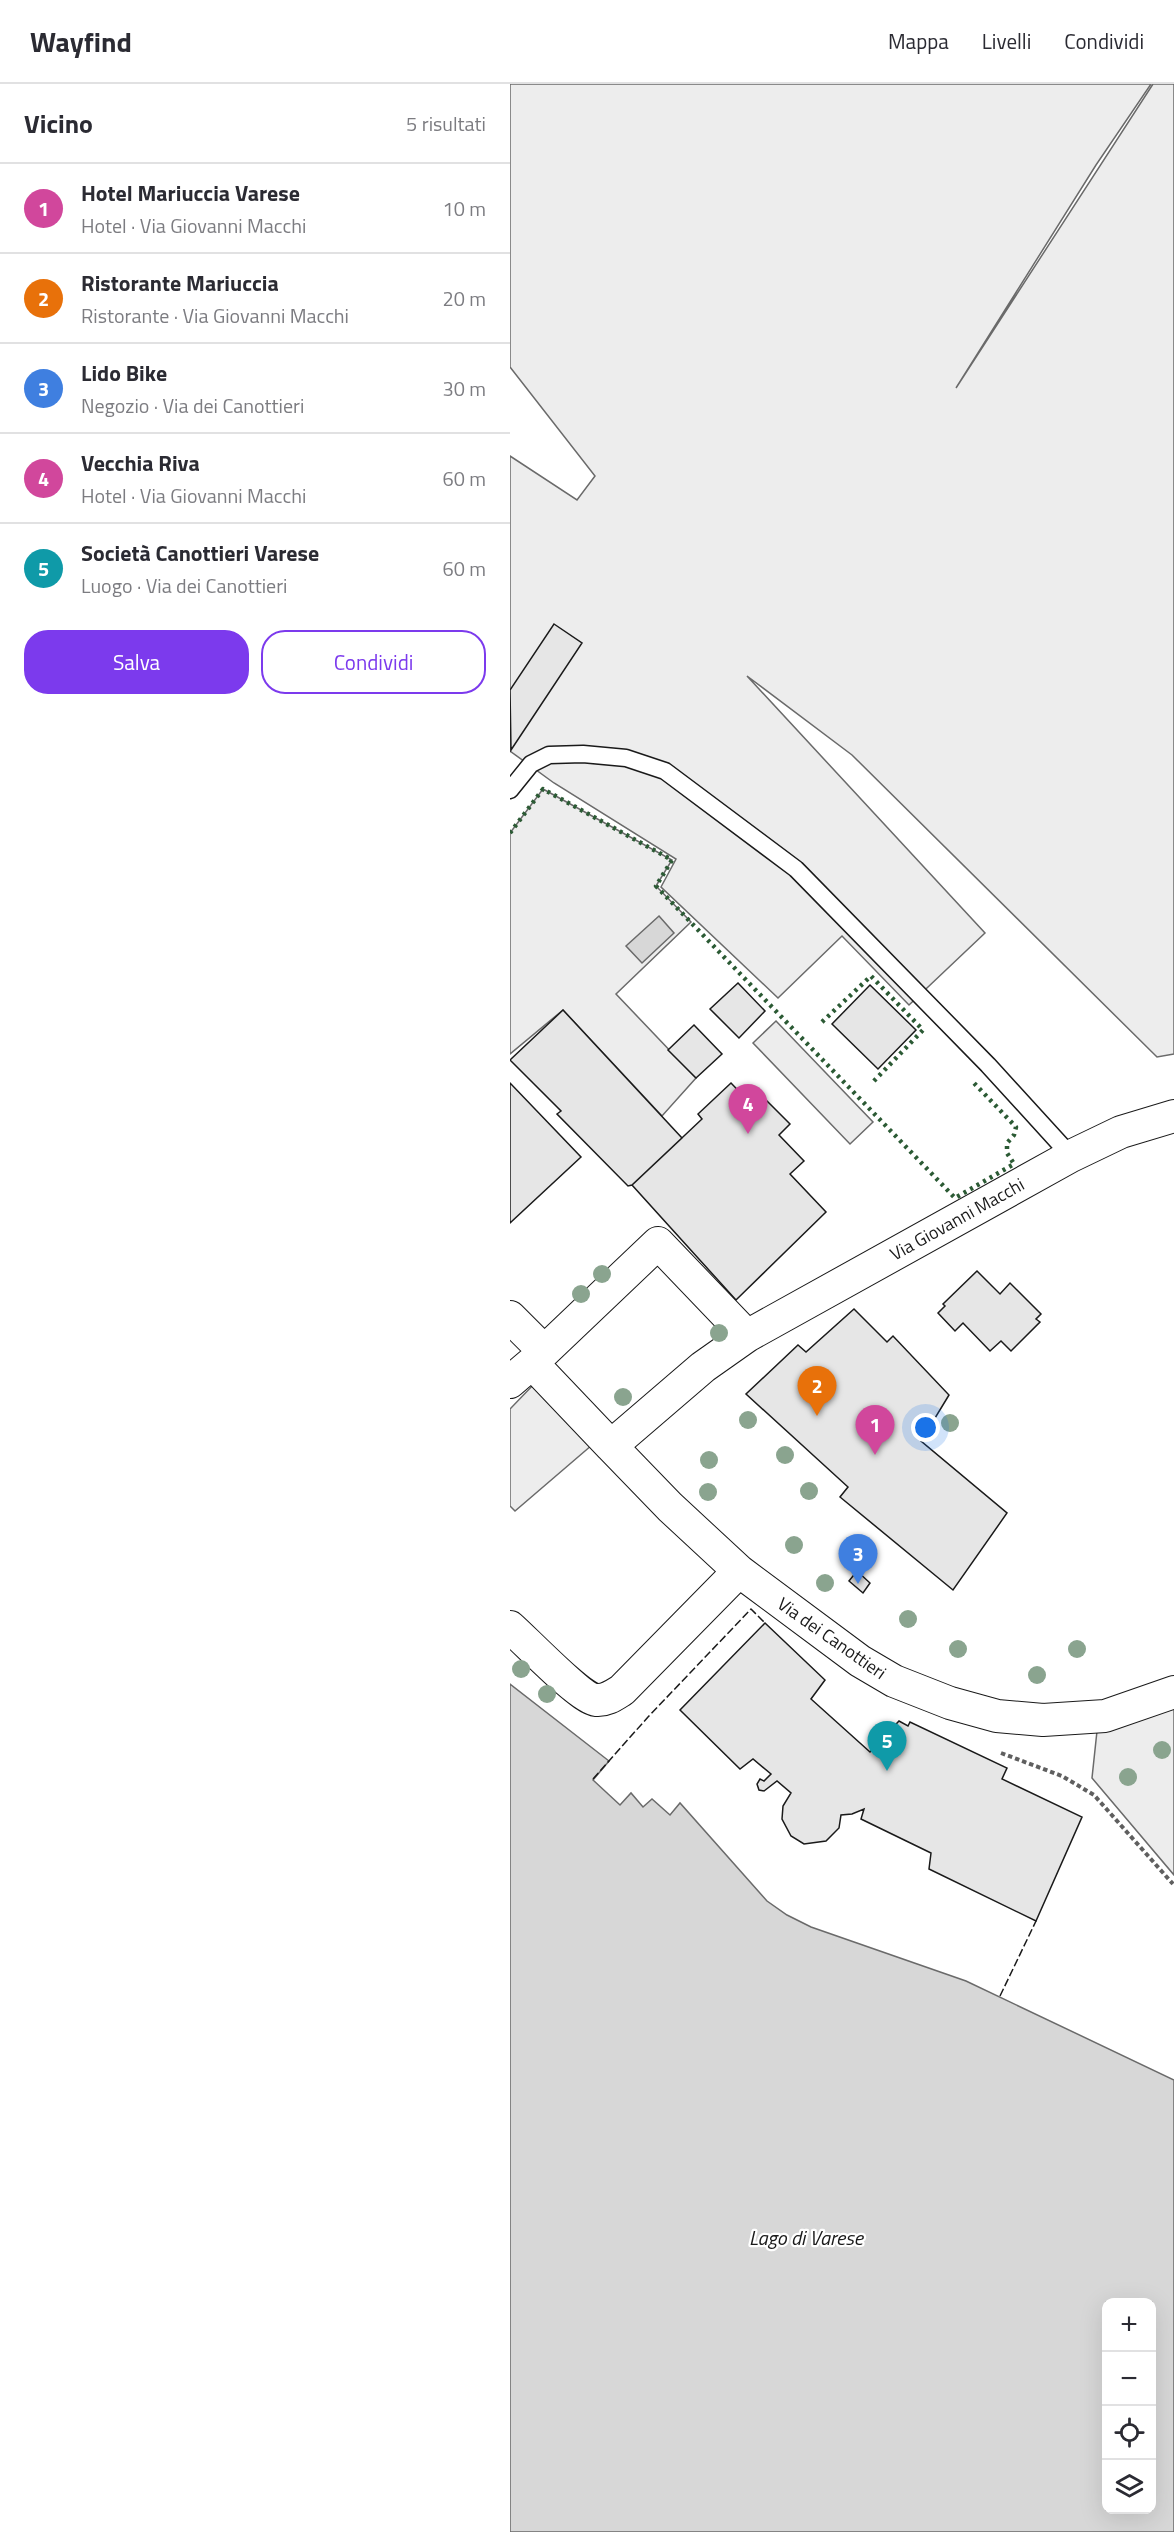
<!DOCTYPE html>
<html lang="it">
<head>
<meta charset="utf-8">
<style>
  :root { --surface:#fff; --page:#f2f2f3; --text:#2b2b33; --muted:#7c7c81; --line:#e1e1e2; --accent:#7c3aed }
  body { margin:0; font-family:"Titillium Web",sans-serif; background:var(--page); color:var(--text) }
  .controls { position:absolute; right:18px; bottom:18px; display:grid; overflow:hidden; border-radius:12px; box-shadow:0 6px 24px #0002 }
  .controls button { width:54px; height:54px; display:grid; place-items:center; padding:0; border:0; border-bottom:2px solid var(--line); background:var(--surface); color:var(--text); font:30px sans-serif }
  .you { position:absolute; left:416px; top:1344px; width:21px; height:21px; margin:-15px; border:4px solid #fff; border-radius:50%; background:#1a73e8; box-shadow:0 0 0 9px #1a73e833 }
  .badge { display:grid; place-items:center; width:39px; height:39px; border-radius:50%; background:var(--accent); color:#fff; font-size:20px; font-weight:700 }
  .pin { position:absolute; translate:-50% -50px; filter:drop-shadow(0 2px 3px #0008) }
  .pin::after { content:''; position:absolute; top:32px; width:21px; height:18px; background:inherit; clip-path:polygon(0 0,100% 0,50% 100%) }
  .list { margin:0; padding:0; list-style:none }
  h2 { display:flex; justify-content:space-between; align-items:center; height:78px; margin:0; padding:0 24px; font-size:26px }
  h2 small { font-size:20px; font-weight:400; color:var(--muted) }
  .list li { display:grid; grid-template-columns:39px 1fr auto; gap:18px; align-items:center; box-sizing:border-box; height:90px; padding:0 24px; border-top:2px solid var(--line) }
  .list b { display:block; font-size:22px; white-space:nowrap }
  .list p { margin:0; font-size:20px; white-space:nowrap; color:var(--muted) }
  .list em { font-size:20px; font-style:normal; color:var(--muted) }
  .actions { display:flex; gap:12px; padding:18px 24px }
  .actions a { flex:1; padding:14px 0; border:2px solid var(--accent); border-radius:24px; text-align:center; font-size:21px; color:var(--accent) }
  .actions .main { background:var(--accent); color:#fff }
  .icon { flex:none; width:33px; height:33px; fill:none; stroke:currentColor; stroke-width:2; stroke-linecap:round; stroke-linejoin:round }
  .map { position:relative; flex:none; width:664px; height:2448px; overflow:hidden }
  header { display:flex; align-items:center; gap:36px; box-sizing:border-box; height:84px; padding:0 30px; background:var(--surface); border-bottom:2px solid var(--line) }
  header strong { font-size:28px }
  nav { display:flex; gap:33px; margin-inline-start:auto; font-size:21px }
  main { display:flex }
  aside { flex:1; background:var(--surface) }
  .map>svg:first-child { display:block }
</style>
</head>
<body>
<header>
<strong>Wayfind</strong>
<nav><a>Mappa</a><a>Livelli</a><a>Condividi</a></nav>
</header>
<main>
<aside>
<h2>Vicino<small>5 risultati</small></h2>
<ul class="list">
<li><span class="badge" style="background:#d1479c">1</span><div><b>Hotel Mariuccia Varese</b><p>Hotel · Via Giovanni Macchi</p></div><em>10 m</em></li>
<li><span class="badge" style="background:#e8710a">2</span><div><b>Ristorante Mariuccia</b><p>Ristorante · Via Giovanni Macchi</p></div><em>20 m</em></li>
<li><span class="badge" style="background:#3f7fe0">3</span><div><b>Lido Bike</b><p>Negozio · Via dei Canottieri</p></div><em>30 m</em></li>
<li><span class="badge" style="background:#d1479c">4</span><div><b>Vecchia Riva</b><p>Hotel · Via Giovanni Macchi</p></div><em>60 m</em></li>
<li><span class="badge" style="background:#0f9aa8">5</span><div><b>Società Canottieri Varese</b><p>Luogo · Via dei Canottieri</p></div><em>60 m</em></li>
</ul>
<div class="actions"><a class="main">Salva</a><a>Condividi</a></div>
</aside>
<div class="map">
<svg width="664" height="2448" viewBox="0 0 664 2448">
  <rect width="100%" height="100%" fill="#fff"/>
  <!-- built -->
  <path fill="#ededed" stroke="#6a6a6a" stroke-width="1.5" d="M0 0H641L586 81 446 304 643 0H664V970L647 973 342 671 237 592 475 849 399 921 332 852 268 914 151 803 166 775 44 699 0 667V372L67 416 85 392 0 283Z
    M33 705 162 776 146 802 181 838 106 910 186 994 152 1032 53 926 0 970V749Z
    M266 937 363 1038 340 1060 243 959Z
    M25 1299 82 1361 5 1427 0 1422V1325Z
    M664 1621V1791L582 1694 587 1647Z"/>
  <!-- water -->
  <path fill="#d7d7d7" stroke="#6a6a6a" stroke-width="1.5" fill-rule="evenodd" d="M149 832 164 849 132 879 116 862Z
    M0 1600 99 1677 83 1696 110 1721 121 1709 133 1723 142 1715 160 1731 170 1719 257 1817 277 1831 301 1843 456 1897 664 1996V2448H0ZM642 2218V2426H596V2218Z"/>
  <!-- building -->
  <path fill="#e6e6e6" stroke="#1a1a1a" stroke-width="1.5" d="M44 540 72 559 1 666 0 606Z
    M228 899 255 927 229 954 200 925Z
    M360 901 406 946 368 985 322 940Z
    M53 926 172 1054 122 1101 118 1102 47 1030 51 1027 0 976Z
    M184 941 212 970 186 994 158 966Z
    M0 999 71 1073 0 1139Z
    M221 999 244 1023 254 1014 280 1040 269 1051 294 1077 280 1090 316 1128 226 1216 122 1101 192 1035 188 1030Z
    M467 1187 490 1210 500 1199 531 1230 526 1235 530 1238 501 1267 491 1257 480 1267 453 1239 445 1247 428 1229 435 1222 433 1220Z
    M344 1225 377 1258 383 1252 439 1311 411 1357 497 1429 443 1506 330 1413 338 1403 236 1310 288 1261 296 1268Z
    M347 1487 360 1499 353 1509 339 1497Z
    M255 1539 315 1596 301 1615 360 1668 389 1637 398 1642 400 1638 497 1684 492 1695 572 1733 526 1837 419 1785 421 1769 351 1735 354 1725 342 1730 331 1731 329 1744 316 1757 294 1760 281 1752 272 1735 273 1722 281 1709 267 1697 254 1707 249 1706 247 1700 250 1695 254 1697 261 1690 243 1675 230 1685 170 1626Z"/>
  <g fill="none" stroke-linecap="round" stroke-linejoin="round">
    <!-- lane casing -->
    <g stroke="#1a1a1a" stroke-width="19">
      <path id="lane" d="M0 706 21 680 39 671 73 670 116 674 155 687 286 785 478 981 561 1072"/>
    </g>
    <!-- street casing -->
    <g stroke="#1a1a1a" stroke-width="34">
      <path id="street" d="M0 1233 34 1267
        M237 1252 148 1159 22 1279 101 1362 193 1283 237 1252 561 1072 611 1048 664 1032
        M0 1298 22 1279
        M101 1362 160 1423 229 1487 350 1577 384 1597 440 1619 487 1632 533 1636 595 1632 664 1608
        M0 1543C15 1556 71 1615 86 1616 96 1617 104 1611 112 1606L229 1487"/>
    </g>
    <!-- path -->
    <path stroke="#5f5f5f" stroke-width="4" stroke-dasharray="4.5 3" stroke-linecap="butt" d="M491 1669 552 1692 584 1711 663 1800"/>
    <!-- lane -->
    <use href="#lane" stroke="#fff" stroke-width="16"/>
    <!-- street -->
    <use href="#street" stroke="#fff" stroke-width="32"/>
    <!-- hedge -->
    <path stroke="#2b5a34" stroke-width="4.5" stroke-dasharray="3 4.5" stroke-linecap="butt" d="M0 749 33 705 162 776 146 802 445 1114 504 1080 497 1069V1059L504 1051 506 1043 463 998
      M312 938 361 892 413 946 363 998"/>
    <!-- fence -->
    <path stroke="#1a1a1a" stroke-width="1.5" stroke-dasharray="8 3" stroke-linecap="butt" d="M83 1695 138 1633 241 1525 255 1539
      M490 1912 526 1837"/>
  </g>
  <!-- trees -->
  <g fill="#8aa48f">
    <circle cx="92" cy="1190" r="9"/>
    <circle cx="71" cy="1210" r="9"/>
    <circle cx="209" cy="1249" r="9"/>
    <circle cx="113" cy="1313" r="9"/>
    <circle cx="238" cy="1336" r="9"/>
    <circle cx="440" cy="1339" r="9"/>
    <circle cx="275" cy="1371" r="9"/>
    <circle cx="199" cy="1376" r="9"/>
    <circle cx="299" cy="1407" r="9"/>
    <circle cx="198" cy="1408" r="9"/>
    <circle cx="284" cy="1461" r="9"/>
    <circle cx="315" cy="1499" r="9"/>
    <circle cx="398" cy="1535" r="9"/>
    <circle cx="448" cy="1565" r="9"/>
    <circle cx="567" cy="1565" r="9"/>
    <circle cx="11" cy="1585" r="9"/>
    <circle cx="527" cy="1591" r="9"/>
    <circle cx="37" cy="1610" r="9"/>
    <circle cx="652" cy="1666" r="9"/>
    <circle cx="618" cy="1693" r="9"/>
  </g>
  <g text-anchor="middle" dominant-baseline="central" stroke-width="4.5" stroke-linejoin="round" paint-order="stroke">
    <!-- street labels -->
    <g font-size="18" fill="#1a1a1a" stroke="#fff">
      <text transform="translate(447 1135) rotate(-29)">Via Giovanni Macchi</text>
      <text transform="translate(322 1554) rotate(35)">Via dei Canottieri</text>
    </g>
    <!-- water labels -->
    <g font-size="20" font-style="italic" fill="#1a1a1a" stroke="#fff">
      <text x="296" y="2153">Lago di Varese</text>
    </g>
  </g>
</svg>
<div class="controls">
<button>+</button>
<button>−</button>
<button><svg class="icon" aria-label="locate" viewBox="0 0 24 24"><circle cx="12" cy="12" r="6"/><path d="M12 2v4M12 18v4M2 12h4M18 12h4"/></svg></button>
<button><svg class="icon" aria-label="layers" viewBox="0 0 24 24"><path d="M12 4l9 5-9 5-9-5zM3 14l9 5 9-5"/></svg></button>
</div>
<div class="you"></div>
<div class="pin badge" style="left:365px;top:1371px;background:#d1479c">1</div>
<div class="pin badge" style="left:307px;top:1332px;background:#e8710a">2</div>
<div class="pin badge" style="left:348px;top:1500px;background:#3f7fe0">3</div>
<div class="pin badge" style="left:238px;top:1050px;background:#d1479c">4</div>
<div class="pin badge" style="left:377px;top:1687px;background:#0f9aa8">5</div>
</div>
</main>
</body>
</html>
